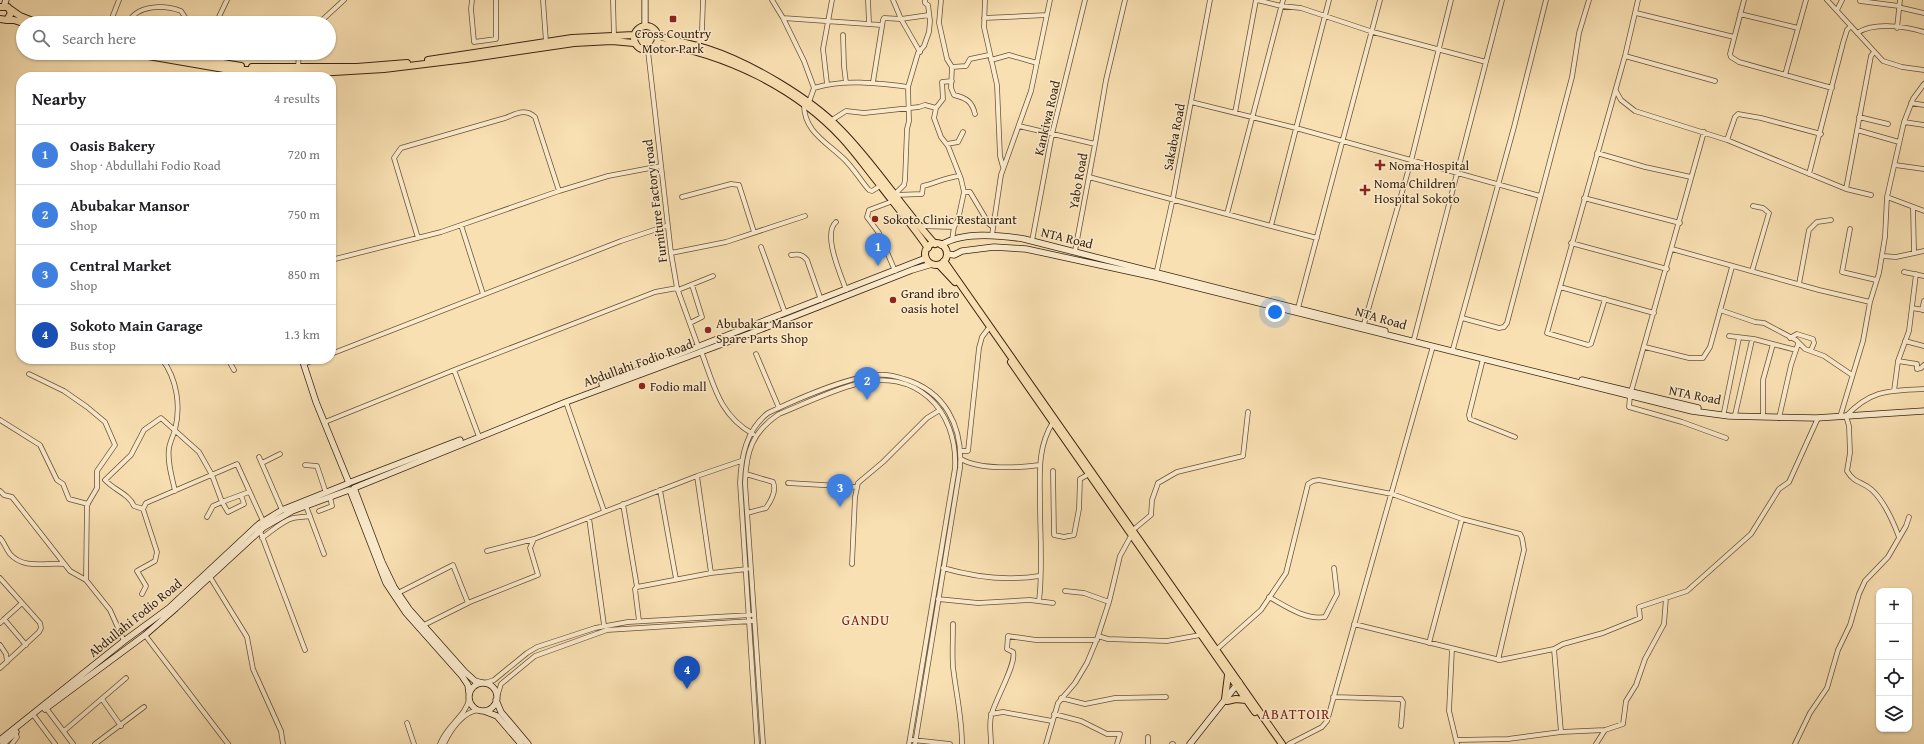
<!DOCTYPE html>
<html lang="en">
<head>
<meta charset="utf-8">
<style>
  :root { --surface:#fff; --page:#f6f6f6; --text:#202124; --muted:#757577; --line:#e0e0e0; --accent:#0f766e }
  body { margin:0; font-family:"Gentium Book Plus",serif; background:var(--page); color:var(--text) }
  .controls { position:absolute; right:12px; bottom:12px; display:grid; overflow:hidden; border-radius:8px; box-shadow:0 1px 3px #0004 }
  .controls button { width:36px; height:36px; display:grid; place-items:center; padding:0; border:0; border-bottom:1px solid var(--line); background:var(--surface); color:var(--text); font:20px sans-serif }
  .you { position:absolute; left:1275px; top:312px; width:14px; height:14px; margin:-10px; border:3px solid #fff; border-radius:50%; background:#1a73e8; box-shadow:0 0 0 6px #1a73e833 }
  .badge { display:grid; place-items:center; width:26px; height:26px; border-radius:50%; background:var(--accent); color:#fff; font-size:13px; font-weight:700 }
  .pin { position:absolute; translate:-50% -33px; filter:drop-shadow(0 1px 2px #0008) }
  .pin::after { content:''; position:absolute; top:21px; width:14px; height:12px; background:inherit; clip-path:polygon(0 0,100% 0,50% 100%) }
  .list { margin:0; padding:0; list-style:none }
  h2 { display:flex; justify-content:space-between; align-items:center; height:52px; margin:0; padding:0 16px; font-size:17px }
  h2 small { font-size:13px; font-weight:400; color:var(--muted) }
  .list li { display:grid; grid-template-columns:26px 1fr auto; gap:12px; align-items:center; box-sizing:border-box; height:60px; padding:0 16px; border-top:1px solid var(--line) }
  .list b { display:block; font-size:15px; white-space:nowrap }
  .list p { margin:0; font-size:13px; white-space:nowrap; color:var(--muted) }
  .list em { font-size:13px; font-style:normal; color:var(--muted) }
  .icon { flex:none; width:22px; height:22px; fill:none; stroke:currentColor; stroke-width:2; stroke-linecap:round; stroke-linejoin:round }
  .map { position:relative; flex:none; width:1924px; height:744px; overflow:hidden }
  .search { position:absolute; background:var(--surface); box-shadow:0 1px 3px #0004; left:16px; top:16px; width:320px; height:44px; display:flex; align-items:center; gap:10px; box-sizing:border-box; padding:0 14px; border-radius:22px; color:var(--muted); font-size:15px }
  .panel { position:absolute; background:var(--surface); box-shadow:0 1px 3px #0004; left:16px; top:72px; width:320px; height:292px; border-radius:16px }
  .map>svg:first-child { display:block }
</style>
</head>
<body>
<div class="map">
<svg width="1924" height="744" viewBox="0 0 1924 744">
  <rect width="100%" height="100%" fill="#f9e0b2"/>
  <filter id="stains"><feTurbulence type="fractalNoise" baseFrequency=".005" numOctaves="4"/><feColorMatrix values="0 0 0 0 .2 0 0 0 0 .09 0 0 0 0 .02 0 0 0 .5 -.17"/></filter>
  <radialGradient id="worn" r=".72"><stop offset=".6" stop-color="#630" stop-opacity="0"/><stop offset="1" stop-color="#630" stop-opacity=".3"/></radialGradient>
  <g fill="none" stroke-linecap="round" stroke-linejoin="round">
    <!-- street casing -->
    <g stroke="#695238" stroke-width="5.5">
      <path id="street" d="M472 0 471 9 474 42 496 39V0
        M543 0 546 42
        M613 0 614 36
        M772 0 783 18 804 61 814 88 809 102
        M868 0 869 23
        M893 0 901 19 920 52
        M941 0 939 23 947 59 952 67 951 88 954 95C966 98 972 101 975 114
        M985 0 984 27 997 85 1000 156 1003 167
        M1257 0 1281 6 1301 8 1373 32 1486 62
        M1744 0 1730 54 1731 57 1739 62 1832 88
        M1827 0 1883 61 1902 67 1924 70
        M1860 1 1899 6 1902 8 1924 13
        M1837 10 1842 0
        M1636 13 1734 37
        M1740 14 1798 28
        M783 18 882 25
        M984 18 1047 15
        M110 23 119 0
        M128 23C137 4 165 5 181 11L189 23
        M216 23 227 0
        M319 23 344 0
        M1897 28 1900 0
        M702 31 703 0
        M1857 33C1874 22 1905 26 1924 32
        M843 35 844 66 846 83
        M648 51 671 253 677 288 698 346
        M1625 56 1715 81
        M202 60 204 53
        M991 60 1009 55 1037 63
        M952 67 966 66 970 59 989 55
        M298 68 299 53
        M1785 75 1806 0
        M873 82 883 20 884 18 901 19 929 15
        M827 84 823 49 832 0
        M814 88C845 79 876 83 908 87
        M1616 91 1621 100 1635 111 1727 140 1846 189 1871 195
        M1191 102 1296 128 1540 196
        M1911 103 1924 105
        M804 105C804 132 828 143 845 160 854 169 861 181 869 190L872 191 880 186
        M1235 113 1256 0
        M1859 117 1888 124
        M832 120 846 111 864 113 919 107 925 105 936 108
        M1904 122 1924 125
        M1019 126 1095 144 1075 251
        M1857 130 1899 142
        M1727 140 1735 117 1738 114 1761 118 1821 134
        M947 144 958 142 963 132
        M1095 144 1106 80 1125 0
        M1597 153 1645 167 1691 177
        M1895 165 1924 169
        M1809 174 1843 43 1847 30 1851 26
        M1089 177 1271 226 1329 0
        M1846 189 1871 56 1874 52
        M964 192H970L989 224 993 227
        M894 195 904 185 905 180 907 129 909 121 908 87 918 53 924 46 929 32 930 21 928 5 925 3V0
        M895 195 922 194 923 186C936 183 946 177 960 176
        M682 197 731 184 739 185 754 232
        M1887 197 1924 211
        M1584 198 1680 223
        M893 201 869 210 867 217 879 233 895 271
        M1913 208 1914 252
        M1227 214 1283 0
        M836 222C822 234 841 275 846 290
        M461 225 483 294
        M919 226 954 227 958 220 964 192 961 179 948 146 941 137 934 118 936 108 943 99 942 82 952 81
        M1271 226 1317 238
        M1850 229 1842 272 1876 280
        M992 235 1001 175 1031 91 1050 0
        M418 238 394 158 401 148 505 118C516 114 525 108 535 117L559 191
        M952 240 954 227
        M1032 241 1052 134 1085 0
        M1571 243 1667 269
        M761 247 785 313
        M1672 249 1819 290 1870 302
        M671 253 726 242 805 216
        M791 255C799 254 802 254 807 260L821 300
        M1883 256 1896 257 1924 251
        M331 260 441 232 559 191 608 176 661 166
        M1752 271 1769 213 1763 208 1753 206
        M1904 272 1924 276
        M1156 275 1173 198 1210 0
        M1799 284 1809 230 1817 222 1831 220
        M1560 287 1654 313
        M678 290 713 276
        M1605 299 1591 344 1588 345 1547 333 1625 56 1638 0
        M1298 308 1380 0
        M1912 308 1924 310
        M1720 310 1755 322 1764 323 1796 340 1805 349 1824 356 1852 375
        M1922 310 1924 301
        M1462 318 1499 328 1504 327 1507 323 1572 77 1579 33 1589 0
        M690 323 702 317 692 285
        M1364 324 1411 161 1451 0
        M1729 336 1754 339 1796 350
        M1790 338 1797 334 1813 339 1814 343 1811 350
        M1414 339 1502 0
        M1905 341 1924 346
        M1645 347 1689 358H1703L1710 347 1732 267
        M1453 349 1514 127 1546 0
        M701 351C714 385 719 415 753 434
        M331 354 621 241 666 226
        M756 354 779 408
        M162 359C177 379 181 406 175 430 173 436 170 442 169 448 167 462 172 477 175 491
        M228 359 234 370
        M1483 359 1469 415 1470 419 1515 437
        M1898 361 1917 364V369L1921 368 1924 365
        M304 364 317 359
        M454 370 478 434
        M29 374 64 391 87 407 105 422 115 445 97 471V488L87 505 86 580
        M1894 391 1898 361 1909 331 1916 274
        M1631 392 1704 132
        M1630 396 1629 407 1682 422 1726 438
        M566 402 604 511
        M1724 412 1739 338
        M1735 415 1752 340
        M1763 417V380L1773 344
        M1840 417 1863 341 1870 302 1879 273 1885 237 1887 197 1904 122 1913 99 1924 84
        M1779 418 1791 365 1798 344
        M0 420 40 445 57 480 63 484 69 499 88 504
        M325 422 454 370 655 292 677 288
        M961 451H968L979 348 982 337 988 329
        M259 457 282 510
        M961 459C980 470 1018 468 1040 465
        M262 463 280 454
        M305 465 317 466 326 493
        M1053 471 1054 535 1064 537 1074 535 1079 509 1080 479 1089 474
        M746 474 773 482C777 491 771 501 766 508L747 513
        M697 476 711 573
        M788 483 857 487
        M660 490 676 579
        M0 491 4 495 12 497 70 571 86 580 110 610 124 641
        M623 504 637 587
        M306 506 324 554
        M143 509 134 506C129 494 114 490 105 480L131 455 144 430 161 418 199 452 212 475 222 502 249 492
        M319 511 332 506 330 497
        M207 517 213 506 222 502 228 512 244 504 241 495
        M589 518 604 625
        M1133 530 1151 515 1152 500 1158 483 1177 472 1243 456 1248 412
        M260 531 305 650
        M1899 537C1893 521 1885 502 1872 490 1862 481 1855 484 1847 471L1850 453 1849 426 1846 416C1872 389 1889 391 1924 389
        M0 538C4 542 6 549 10 554 24 570 47 562 64 564
        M262 538C272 531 282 521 293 518 299 517 304 517 310 516
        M487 551 534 539
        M852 564 855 497 858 483 883 462 927 418 940 410
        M943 568C974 577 1007 581 1039 576
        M210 577 247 637 253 669 281 731 283 744
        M0 578 40 623 41 628 39 632 0 668
        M1065 591 1084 593 1109 602
        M398 593 453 565 468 603
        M142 594 146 586 137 571 155 561 157 552 143 509 146 503 237 464 263 521
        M1269 597C1287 607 1305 620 1325 617L1337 594 1334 568
        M938 599 978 603 1030 600 1053 603
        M1039 601C1043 569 1040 535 1040 503 1040 473 1037 448 1053 422
        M4 619 26 645
        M639 621 635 589 637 587 711 573 747 569
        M0 623 22 603
        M953 624C953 638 952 653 953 667 956 693 962 718 962 744
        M1354 624 1500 660 1554 649 1563 644 1603 633 1640 618 1639 607 1687 591 1751 534 1779 489 1789 482 1818 418
        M424 625 470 602 538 575 530 548 534 539 697 476 741 461
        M145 635 228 744
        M1098 636 1108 639 1167 641 1200 635
        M1429 643 1462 519
        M0 645 6 654 7 662
        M1452 649 1449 711 1457 744
        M1554 649 1561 732
        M1216 650 1261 610 1286 573 1308 484 1313 481 1319 480 1392 494 1462 519 1520 534 1522 538 1524 550 1498 660
        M485 683 494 680 527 653 537 647 595 628 628 622 751 615
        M497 697 501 684 535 656 607 630 752 621
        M1333 697 1401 699 1403 702 1401 726
        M1061 698 1085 704 1115 698 1166 697
        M102 699 121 726
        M46 708 73 744
        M991 714 1003 712 1052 721
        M1054 714 1081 721 1107 734H1120L1117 744
        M35 717 55 744
        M407 723 414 744
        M64 731 126 678
        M1148 737V744
        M913 740 950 744
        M1457 740 1508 739 1561 732 1605 730 1623 724 1626 701 1636 685 1645 659 1664 624 1666 598
        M12 744 17 737 15 733
        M95 744 144 707
        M440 744C447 725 466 716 469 699
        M444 744C450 731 463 711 479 710
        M757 744 740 483C741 457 746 430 768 413 795 400 847 377 877 375 886 374 895 376 904 379 945 391 963 426 960 468L915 744
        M763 744 745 483C746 452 752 432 779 414 804 404 830 391 856 384 915 367 958 409 955 468L909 744
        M991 744C991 735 989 725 991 716 995 700 1017 663 1013 652L1007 649 1008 636 1036 640H1097
        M1046 744 1058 703 1075 683 1087 663 1097 639 1109 602 1120 556 1131 536
        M1172 744H1173
        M1289 744 1322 727 1327 721 1433 346
        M1596 744 1605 730
        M1795 744 1810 713 1827 688 1838 650 1850 625 1859 594 1865 581 1888 557 1906 526 1909 517"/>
    </g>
    <!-- secondary casing -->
    <g stroke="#392310" stroke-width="7">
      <path id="secondary" d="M645 0V26
        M4 6 6 0
        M241 77 242 70
        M941 245C963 231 999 235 1024 239L1385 331
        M947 254 954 255 962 251 994 247 1026 249 1155 277 1692 411 1729 416 1816 418 1924 411
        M302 359 316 402 349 483
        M1582 380 1698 408
        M602 384 926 258
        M351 482 460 440
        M354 488 566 402 749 334 912 270 932 264
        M354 488 382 562 394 587 409 609 465 672 475 681 482 683
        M350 490 386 583 406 613 462 676 468 685 469 693
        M469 697a14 14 0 1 1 28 0a14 14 0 1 1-28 0Z
        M496 700 501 712 528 744
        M45 709 145 635 176 608 264 527 292 511 349 490
        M484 711 497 716 521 744
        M0 740 124 641 169 608 259 524 282 510 347 484
        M3 744 16 732
        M1190 744 1239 682"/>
    </g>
    <!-- primary casing -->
    <g stroke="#392310" stroke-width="8">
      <path id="primary" d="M0 7H8L11 13 7 20 0 19
        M10 9 20 16 38 23
        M7 20H14L23 23
        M634 38a12 12 0 1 1 24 0a12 12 0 1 1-24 0Z
        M658 36C675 41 692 44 708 49 749 62 810 98 840 129 875 164 901 207 935 244
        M657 43C725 54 795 87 842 138 855 152 867 169 880 185 896 206 913 226 928 248
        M131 53 224 69 317 73 384 69 466 59 574 43 612 41 634 43
        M162 53 241 66
        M428 60 572 38 634 35
        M252 67H357L407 63
        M925 254a11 11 0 1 1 22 0a11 11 0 1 1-22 0Z
        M944 261 1282 744
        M939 265 955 282
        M1011 362 1255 712
        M1225 699 1228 675
        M1227 701 1236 699 1246 700"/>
    </g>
    <!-- street -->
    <use href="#street" stroke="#fbebcd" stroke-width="4"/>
    <!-- secondary -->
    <use href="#secondary" stroke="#fbebcd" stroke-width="5.5"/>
    <!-- primary -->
    <use href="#primary" stroke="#f9e0b2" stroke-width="6"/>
  </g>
  <!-- markers -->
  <g fill="#8f2418" stroke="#fbebcd" stroke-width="1.5">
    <rect x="669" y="15" width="8" height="8" rx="2"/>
    <path d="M1378 159h4v4h4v4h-4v4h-4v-4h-4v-4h4z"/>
    <path d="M1363 184h4v4h4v4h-4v4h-4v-4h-4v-4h4z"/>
    <circle cx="875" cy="219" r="4"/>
    <circle cx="893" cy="300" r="4"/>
    <circle cx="708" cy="330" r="4"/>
    <circle cx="642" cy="386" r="4"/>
  </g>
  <g text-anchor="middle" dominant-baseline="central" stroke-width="3" stroke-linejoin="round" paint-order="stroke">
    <!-- poi labels -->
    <g font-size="13" fill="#392310" stroke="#fbebcd" text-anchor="start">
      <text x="673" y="33" text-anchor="middle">Cross Country<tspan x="673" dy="15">Motor Park</tspan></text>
      <text x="1389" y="165">Noma Hospital</text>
      <text x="1374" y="183">Noma Children<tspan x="1374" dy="15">Hospital Sokoto</tspan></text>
      <text x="883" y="219">Sokoto Clinic Restaurant</text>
      <text x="901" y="293">Grand ibro<tspan x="901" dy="15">oasis hotel</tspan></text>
      <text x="716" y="323">Abubakar Mansor<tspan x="716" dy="15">Spare Parts Shop</tspan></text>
      <text x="650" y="386">Fodio mall</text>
    </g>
    <!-- street labels -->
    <g font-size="13" fill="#392310" stroke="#fbebcd">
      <text transform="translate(1047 118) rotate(-77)">Kankiwa Road</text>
      <text transform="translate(1174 137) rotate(-79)">Sakaba Road</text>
      <text transform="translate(1078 181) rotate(-80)">Yabo Road</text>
      <text transform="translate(655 201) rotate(-97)">Furniture Factory road</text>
      <text transform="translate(1067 238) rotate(14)">NTA Road</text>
      <text transform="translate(1381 318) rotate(16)">NTA Road</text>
      <text transform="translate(638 363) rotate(-20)">Abdullahi Fodio Road</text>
      <text transform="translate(1695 395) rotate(11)">NTA Road</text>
      <text transform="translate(135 618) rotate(-39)">Abdullahi Fodio Road</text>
    </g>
    <!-- neighbourhood labels -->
    <g font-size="14" letter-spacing="1" fill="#7a1f14" stroke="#fbebcd">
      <text x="866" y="620">GANDU</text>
      <text x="1296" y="714">ABATTOIR</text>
    </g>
  </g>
  <rect width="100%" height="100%" filter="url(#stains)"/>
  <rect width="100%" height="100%" fill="url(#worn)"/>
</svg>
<div class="controls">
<button>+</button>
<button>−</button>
<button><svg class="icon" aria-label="locate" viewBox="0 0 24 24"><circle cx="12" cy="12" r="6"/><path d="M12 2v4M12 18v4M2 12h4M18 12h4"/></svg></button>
<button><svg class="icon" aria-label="layers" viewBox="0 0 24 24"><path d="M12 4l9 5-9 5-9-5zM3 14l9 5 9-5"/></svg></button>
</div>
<div class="you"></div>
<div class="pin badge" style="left:878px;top:266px;background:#3f7fe0">1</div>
<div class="pin badge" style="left:867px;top:400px;background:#3f7fe0">2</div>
<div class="pin badge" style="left:840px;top:507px;background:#3f7fe0">3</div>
<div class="pin badge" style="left:687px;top:689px;background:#1a4fb4">4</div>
<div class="search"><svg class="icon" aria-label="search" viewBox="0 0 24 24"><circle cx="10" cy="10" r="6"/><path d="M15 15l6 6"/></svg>Search here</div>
<section class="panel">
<h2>Nearby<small>4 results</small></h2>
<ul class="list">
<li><span class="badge" style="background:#3f7fe0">1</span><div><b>Oasis Bakery</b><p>Shop · Abdullahi Fodio Road</p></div><em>720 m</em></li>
<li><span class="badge" style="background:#3f7fe0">2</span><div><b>Abubakar Mansor</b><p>Shop</p></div><em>750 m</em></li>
<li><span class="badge" style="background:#3f7fe0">3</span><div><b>Central Market</b><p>Shop</p></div><em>850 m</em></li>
<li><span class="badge" style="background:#1a4fb4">4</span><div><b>Sokoto Main Garage</b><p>Bus stop</p></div><em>1.3 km</em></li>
</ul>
</section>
</div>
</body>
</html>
